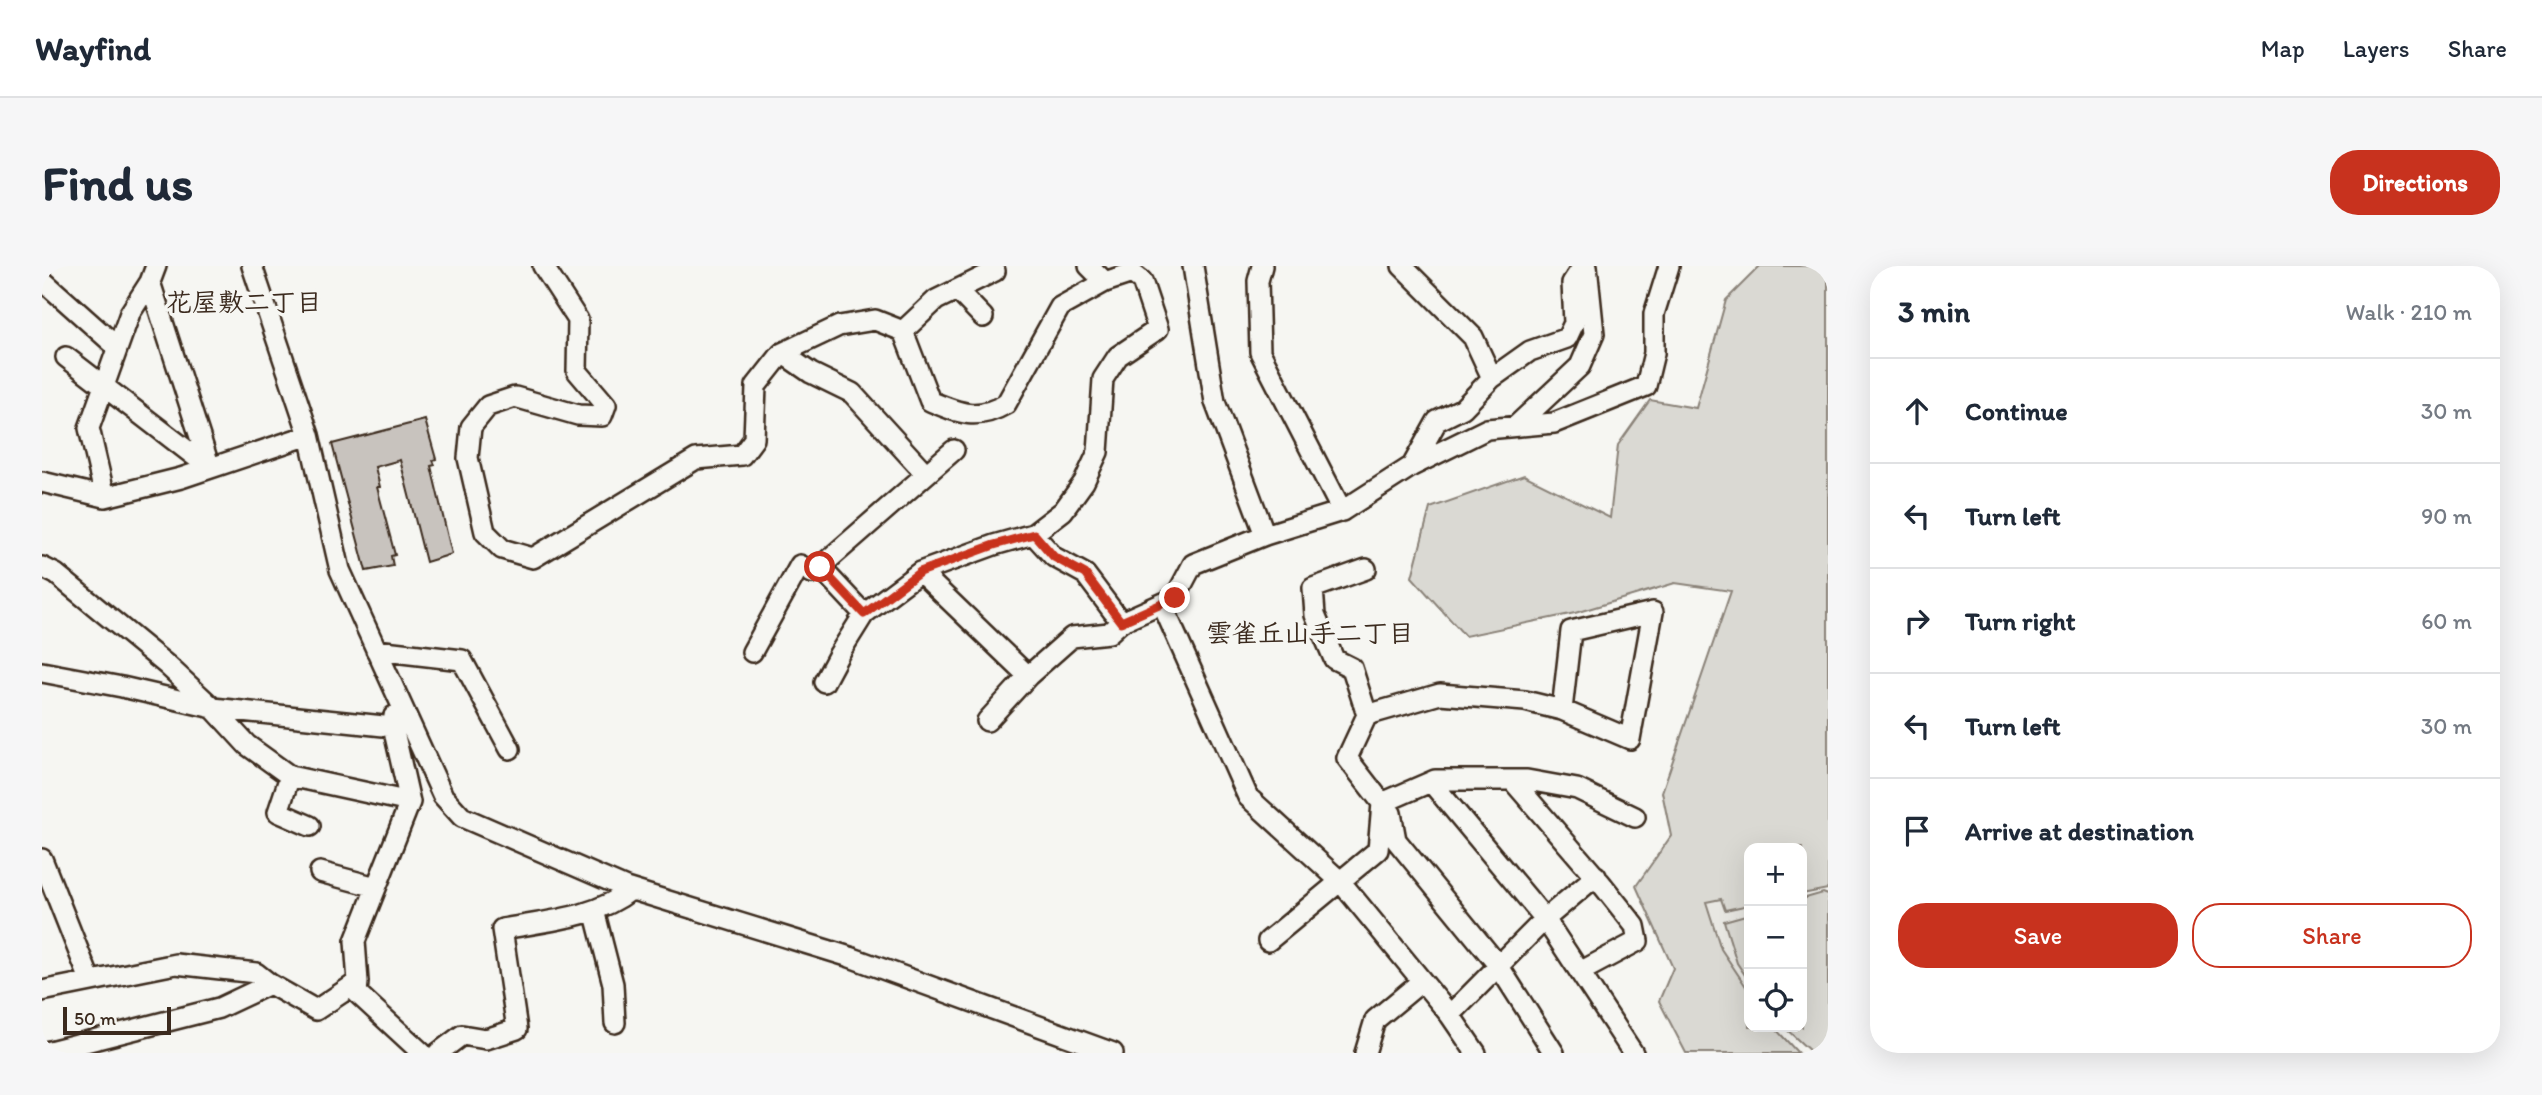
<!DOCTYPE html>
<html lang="en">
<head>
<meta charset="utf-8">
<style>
  :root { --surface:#fff; --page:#f6f6f7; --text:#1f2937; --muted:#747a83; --line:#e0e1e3; --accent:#c8321e }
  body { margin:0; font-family:Itim,"Klee One",sans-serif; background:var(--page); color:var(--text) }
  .controls { position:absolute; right:21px; bottom:21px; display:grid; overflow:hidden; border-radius:14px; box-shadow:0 7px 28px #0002 }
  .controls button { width:63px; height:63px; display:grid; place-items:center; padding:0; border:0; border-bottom:2px solid var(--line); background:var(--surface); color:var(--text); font:35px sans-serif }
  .scale { position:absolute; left:21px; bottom:18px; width:108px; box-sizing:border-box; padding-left:7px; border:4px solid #3b2a1e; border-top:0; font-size:19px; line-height:24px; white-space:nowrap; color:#3b2a1e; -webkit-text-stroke:5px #f6f6f2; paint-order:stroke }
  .stop { position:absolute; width:21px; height:21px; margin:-16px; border:5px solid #c8321e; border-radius:50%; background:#fff }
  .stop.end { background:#c8321e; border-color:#fff; box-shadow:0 2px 7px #0008 }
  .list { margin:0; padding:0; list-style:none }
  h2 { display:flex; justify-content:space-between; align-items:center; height:91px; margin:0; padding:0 28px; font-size:30px }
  h2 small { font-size:23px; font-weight:400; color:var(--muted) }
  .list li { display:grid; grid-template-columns:46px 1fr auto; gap:21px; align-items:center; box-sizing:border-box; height:105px; padding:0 28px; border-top:2px solid var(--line) }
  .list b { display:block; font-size:26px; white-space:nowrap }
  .list em { font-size:23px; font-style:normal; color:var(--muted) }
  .actions { display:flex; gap:14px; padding:21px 28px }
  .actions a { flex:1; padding:16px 0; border:2px solid var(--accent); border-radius:28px; text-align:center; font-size:24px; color:var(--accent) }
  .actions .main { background:var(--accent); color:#fff }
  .icon { flex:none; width:38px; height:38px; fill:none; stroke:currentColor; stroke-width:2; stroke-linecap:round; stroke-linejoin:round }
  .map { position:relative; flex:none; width:1786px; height:787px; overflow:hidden; border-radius:28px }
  header { display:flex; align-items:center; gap:42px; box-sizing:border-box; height:98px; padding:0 35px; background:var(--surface); border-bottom:2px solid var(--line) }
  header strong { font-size:33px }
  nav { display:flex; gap:38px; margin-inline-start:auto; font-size:24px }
  .intro { display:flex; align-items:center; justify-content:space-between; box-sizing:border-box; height:168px; padding:0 42px }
  h1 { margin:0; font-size:49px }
  .button { padding:18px 32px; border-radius:28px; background:var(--accent); color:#fff; font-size:24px; font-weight:700 }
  main { display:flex; gap:42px; padding:0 42px }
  aside { flex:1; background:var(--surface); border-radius:28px; box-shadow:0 7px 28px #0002 }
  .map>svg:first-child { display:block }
</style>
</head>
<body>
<header>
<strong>Wayfind</strong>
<nav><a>Map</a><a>Layers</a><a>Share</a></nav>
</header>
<div class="intro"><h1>Find us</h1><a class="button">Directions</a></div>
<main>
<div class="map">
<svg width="1786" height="787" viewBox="0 0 1786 787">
  <rect width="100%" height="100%" fill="#f6f6f2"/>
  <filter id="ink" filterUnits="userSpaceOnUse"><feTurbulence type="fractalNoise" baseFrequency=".0143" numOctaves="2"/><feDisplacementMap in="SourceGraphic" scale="14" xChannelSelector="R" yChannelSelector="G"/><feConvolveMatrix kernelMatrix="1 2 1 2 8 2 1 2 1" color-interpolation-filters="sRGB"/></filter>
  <g filter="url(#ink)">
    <!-- built -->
    <path fill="#e8e7e2" d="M1707 620V725L1679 683 1664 635Z"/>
    <!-- green -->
    <path fill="#dad9d3" stroke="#8a8278" stroke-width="2" d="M1718 0H1786V623L1760 628V582H1707V639L1683 644 1679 633 1664 636 1679 683 1707 725V761H1732L1756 787H1644L1617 735 1631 702 1594 620 1629 570 1620 526 1689 325 1633 317 1533 347 1423 370 1370 311 1388 242 1482 209 1568 252 1576 179 1608 134 1654 142 1684 34Z
      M1781 627 1786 629V787H1770L1742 761H1760V633Z
      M1707 648V715L1695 697 1682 655Z"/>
    <!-- building -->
    <path fill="#c8c3be" stroke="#3b2a1e" stroke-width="2" d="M383 154 394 193 391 194 393 199 389 200 410 288 384 296 358 194 333 201 338 221H335L353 289 349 290 351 300 324 305 290 178Z"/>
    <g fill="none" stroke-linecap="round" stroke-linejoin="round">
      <!-- minor casing -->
      <g stroke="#3b2a1e" stroke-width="24">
        <path id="minor" d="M210 0 267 169 298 304 401 530 420 551 584 622 808 691 1071 787
          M501 0 536 54 535 105 564 139 560 150 536 149 473 131 446 140 429 161 426 192 443 266 460 283 491 292 654 193 700 189 712 173 714 120 740 87 797 60 833 54 861 65 894 34 953 5 950 0
          M1151 0 1173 136 1223 269
          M1220 0 1216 15 1218 86 1300 245
          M1360 0 1431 71 1450 112
          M0 14 75 81
          M915 24 941 51
          M861 65 888 135C917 147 935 155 964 138L1018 41 1063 16
          M740 87 769 107 810 127 884 208
          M24 91 168 202 108 16
          M1475 159 1538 100 1552 68 1545 0
          M1370 200 1395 155 1421 142 1450 112 1488 85 1525 72 1532 57 1530 17 1541 0
          M0 216 63 231 139 212 267 169
          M63 231 47 162 88 47 108 16 114 0
          M991 268 1021 245 1042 216 1056 186 1061 113 1076 90 1116 63 1100 15 1090 7 1063 16 1047 0
          M0 301 14 308 126 400 171 442 205 479 248 510 368 536
          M778 301 822 348
          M878 306 986 410 1030 371 1067 367 1079 356
          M1120 338 1206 531 1298 615 1408 749 1434 787
          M334 384 420 394 468 483
          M710 386 758 299 770 307 778 301 912 184
          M0 406 80 421 171 442 351 461 352 450
          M782 416 797 388 822 348 878 306 952 279 991 268 1012 291 1043 308 1079 356 1133 332 1151 298 1223 269 1300 245 1370 200 1445 163 1512 157 1604 120 1612 87V48L1627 0
          M1325 449 1398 428 1483 435 1520 444 1588 473 1611 346 1529 365 1520 444
          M945 455 986 410
          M248 510 236 546 268 560
          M1470 514 1558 616 1593 660 1596 675 1538 706
          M1389 516 1503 653 1591 787
          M0 593 48 714
          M278 606 334 621
          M552 644 571 718 573 757
          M1226 675 1336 584 1340 537 1305 492 1325 449 1310 402 1292 393 1273 349 1271 322 1324 303
          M316 716 315 727 380 787
          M0 725 134 698 214 707 228 718
          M1408 749 1503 653 1554 610
          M0 787 177 742 228 718 274 744 316 716 313 675 368 536 351 461
          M396 787 420 769 444 773 475 763 460 663C504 655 554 652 589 624
          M1323 787 1333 754 1380 715
          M1512 787 1456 699 1354 574 1349 547 1340 537 1393 514H1485L1535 523 1593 551"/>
      </g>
      <!-- minor -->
      <use href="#minor" stroke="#f6f6f2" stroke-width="19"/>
    </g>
  </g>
  <g fill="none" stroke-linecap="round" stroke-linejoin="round" filter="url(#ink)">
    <!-- route -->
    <path stroke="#c8321e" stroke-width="9" d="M778 301 822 348 878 306 952 279 992 268 1012 291 1043 308 1079 356 1133 332"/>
  </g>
  <g text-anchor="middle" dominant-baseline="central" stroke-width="7" stroke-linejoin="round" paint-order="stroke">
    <!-- neighbourhood labels -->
    <g font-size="26" font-weight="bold" fill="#3b2a1e" stroke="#f6f6f2">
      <text x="202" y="36">花屋敷二丁目</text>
      <text x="1268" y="367">雲雀丘山手二丁目</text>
    </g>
  </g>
</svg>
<div class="controls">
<button>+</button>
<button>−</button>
<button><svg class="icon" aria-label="locate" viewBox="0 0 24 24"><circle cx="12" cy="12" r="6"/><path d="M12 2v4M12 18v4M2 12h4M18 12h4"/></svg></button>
</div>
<div class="scale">50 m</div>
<div class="stop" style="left:778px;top:301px"></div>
<div class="stop end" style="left:1133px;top:332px"></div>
</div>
<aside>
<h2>3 min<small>Walk · 210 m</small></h2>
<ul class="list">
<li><svg class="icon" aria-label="ahead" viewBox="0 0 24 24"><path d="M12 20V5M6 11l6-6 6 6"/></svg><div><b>Continue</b></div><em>30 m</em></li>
<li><svg class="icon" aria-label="left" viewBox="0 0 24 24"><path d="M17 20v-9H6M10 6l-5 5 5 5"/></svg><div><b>Turn left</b></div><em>90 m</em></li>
<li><svg class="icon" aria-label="right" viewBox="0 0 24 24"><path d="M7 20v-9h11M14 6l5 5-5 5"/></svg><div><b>Turn right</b></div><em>60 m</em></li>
<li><svg class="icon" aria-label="left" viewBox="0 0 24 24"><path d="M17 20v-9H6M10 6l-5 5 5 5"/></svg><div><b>Turn left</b></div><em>30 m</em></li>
<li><svg class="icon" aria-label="arrive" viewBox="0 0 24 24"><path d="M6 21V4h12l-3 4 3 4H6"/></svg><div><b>Arrive at destination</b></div></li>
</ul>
<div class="actions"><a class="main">Save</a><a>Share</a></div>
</aside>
</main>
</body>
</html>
